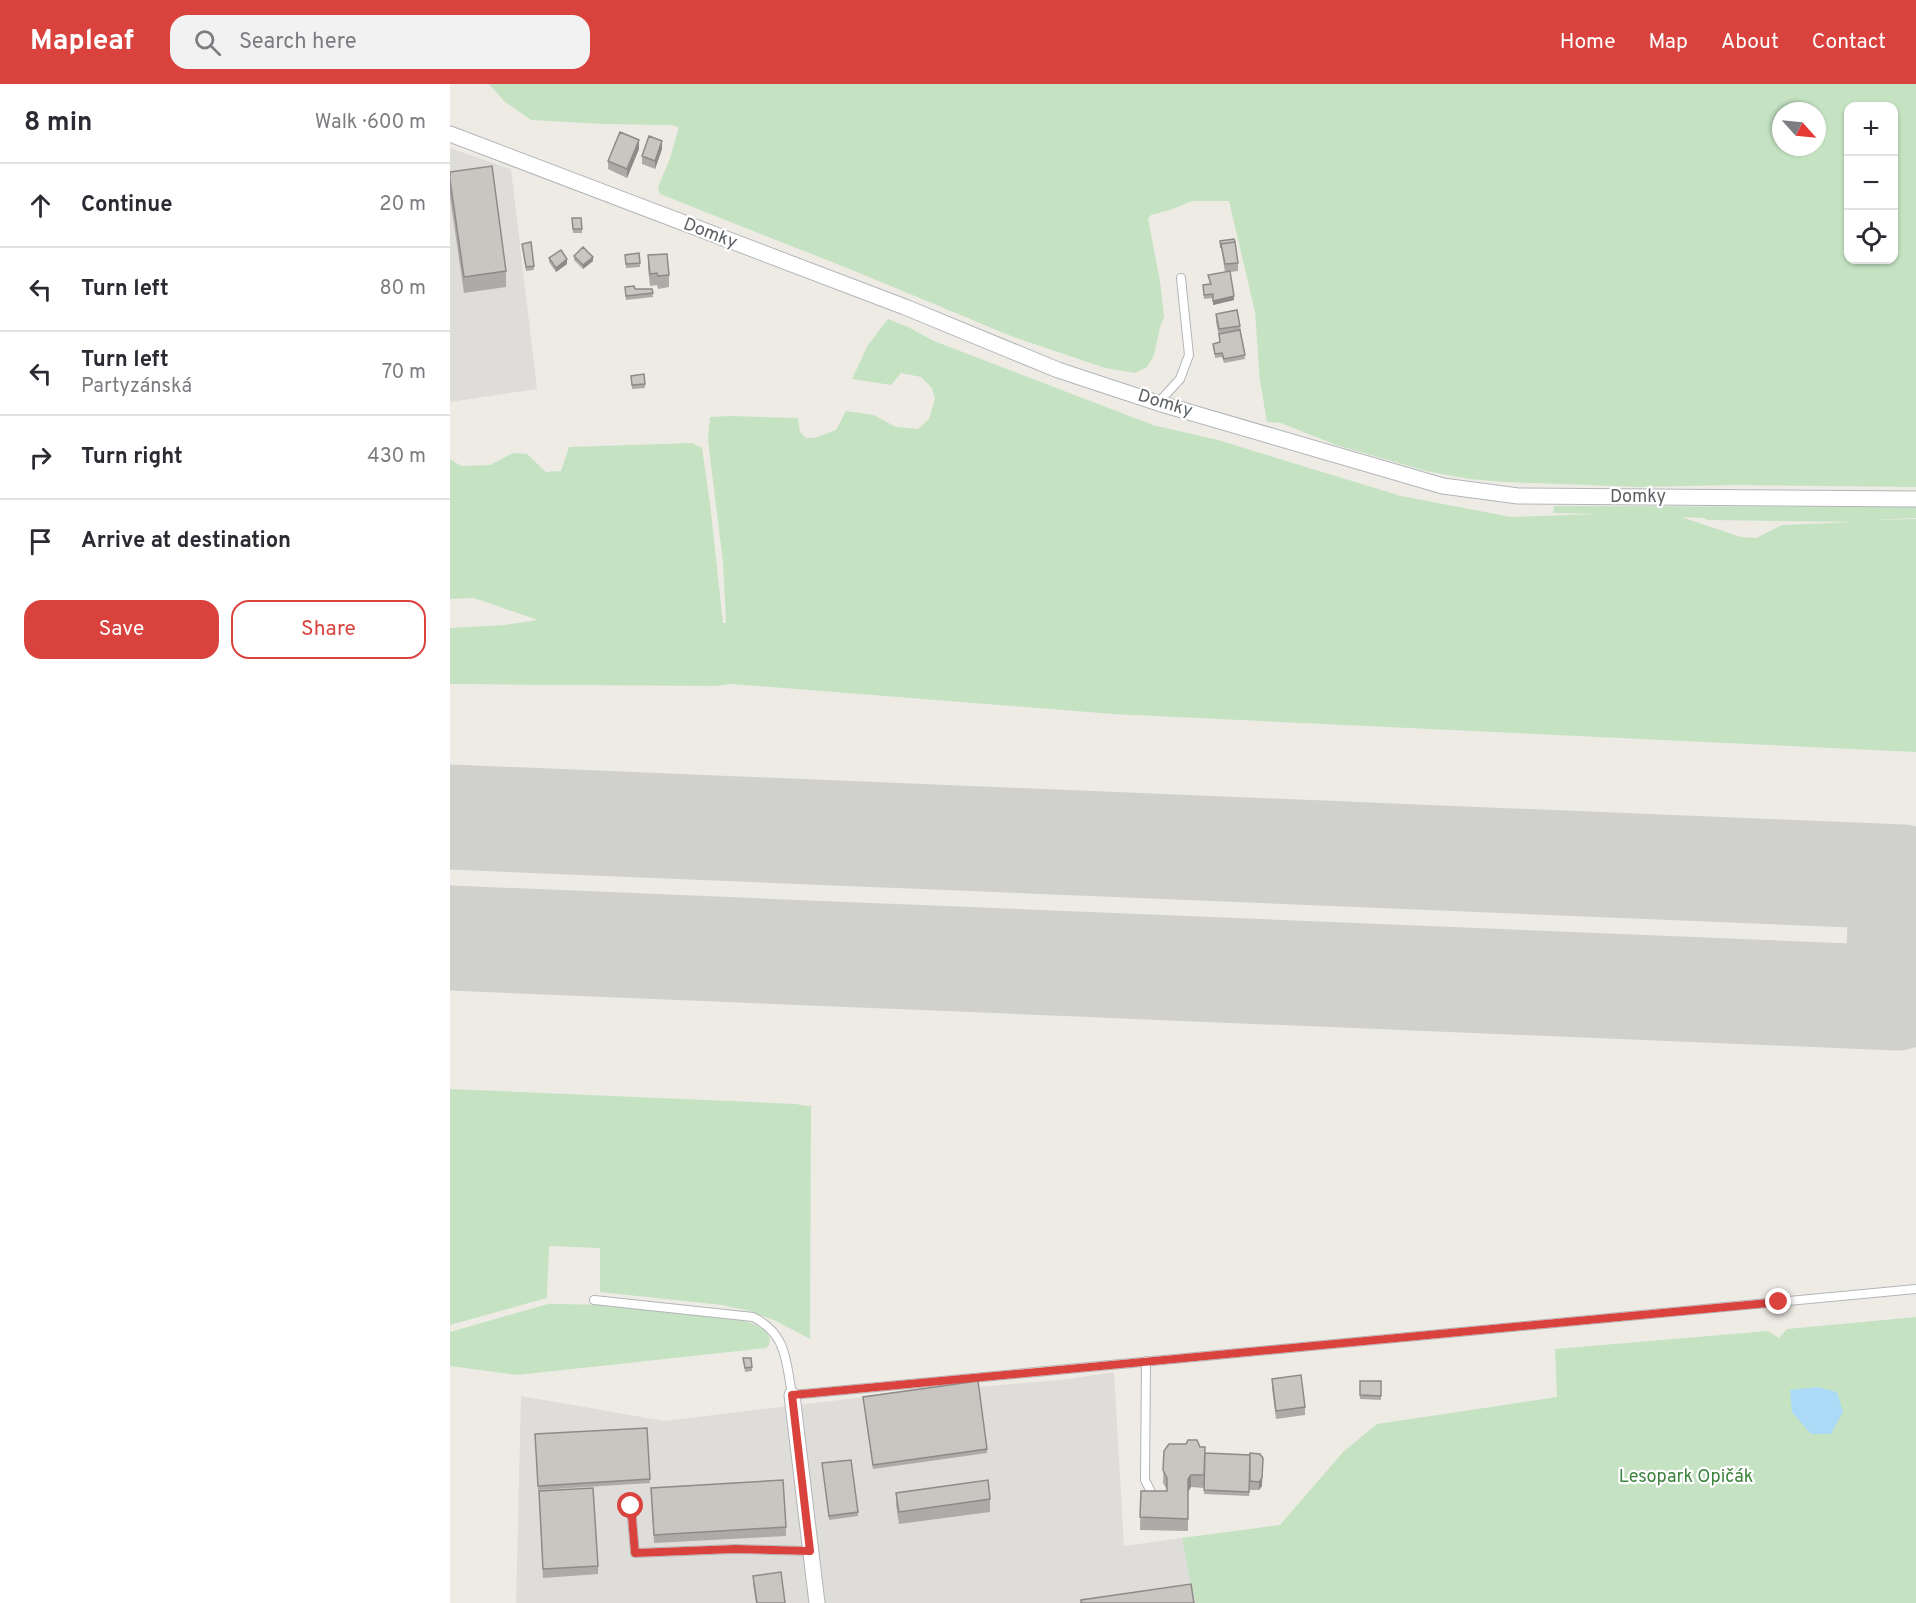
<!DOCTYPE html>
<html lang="en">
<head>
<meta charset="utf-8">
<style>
  :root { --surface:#fff; --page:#f2f2f3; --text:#2b2b33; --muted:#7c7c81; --line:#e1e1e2; --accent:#da423e }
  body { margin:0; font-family:Overpass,sans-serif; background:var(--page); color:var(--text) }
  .controls { position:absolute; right:18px; top:18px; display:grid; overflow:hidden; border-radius:12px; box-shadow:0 2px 4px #0004 }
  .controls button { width:54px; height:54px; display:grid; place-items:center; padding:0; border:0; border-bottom:2px solid var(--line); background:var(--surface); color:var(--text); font:30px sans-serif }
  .compass { position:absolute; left:1322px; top:18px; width:54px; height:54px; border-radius:50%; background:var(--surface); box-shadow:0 2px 4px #0004; rotate:117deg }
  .stop { position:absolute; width:18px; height:18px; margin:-14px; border:4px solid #da423e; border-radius:50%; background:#fff }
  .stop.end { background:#da423e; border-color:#fff; box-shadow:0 2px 6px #0008 }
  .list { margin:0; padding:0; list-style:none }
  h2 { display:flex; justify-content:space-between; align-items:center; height:78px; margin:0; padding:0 24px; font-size:26px }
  h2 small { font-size:20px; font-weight:400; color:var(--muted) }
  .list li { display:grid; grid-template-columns:39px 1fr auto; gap:18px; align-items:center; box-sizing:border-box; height:84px; padding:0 24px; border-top:2px solid var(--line) }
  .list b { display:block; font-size:22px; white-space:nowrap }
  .list p { margin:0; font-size:20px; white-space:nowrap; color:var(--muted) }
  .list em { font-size:20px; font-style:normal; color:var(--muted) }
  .actions { display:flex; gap:12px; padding:18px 24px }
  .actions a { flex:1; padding:14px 0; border:2px solid var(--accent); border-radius:18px; text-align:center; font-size:21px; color:var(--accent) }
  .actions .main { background:var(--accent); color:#fff }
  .icon { flex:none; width:33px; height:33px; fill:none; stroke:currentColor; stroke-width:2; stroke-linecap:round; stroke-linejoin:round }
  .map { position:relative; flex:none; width:1466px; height:1519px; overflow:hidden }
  header { display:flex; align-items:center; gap:36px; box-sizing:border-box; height:84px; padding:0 30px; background:var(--accent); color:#fff }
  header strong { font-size:28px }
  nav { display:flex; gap:33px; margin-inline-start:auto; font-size:21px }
  .search { width:420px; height:54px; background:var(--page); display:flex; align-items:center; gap:15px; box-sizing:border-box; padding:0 21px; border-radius:18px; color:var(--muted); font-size:22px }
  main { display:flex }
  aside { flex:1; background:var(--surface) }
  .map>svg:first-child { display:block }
</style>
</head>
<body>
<header>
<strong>Mapleaf</strong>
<div class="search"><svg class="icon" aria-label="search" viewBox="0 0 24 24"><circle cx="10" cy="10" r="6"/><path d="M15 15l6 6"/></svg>Search here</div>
<nav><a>Home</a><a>Map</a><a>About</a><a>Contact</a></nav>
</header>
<main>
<aside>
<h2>8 min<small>Walk · 600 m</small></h2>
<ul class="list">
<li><svg class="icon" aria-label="ahead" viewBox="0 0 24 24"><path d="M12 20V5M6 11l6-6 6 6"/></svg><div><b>Continue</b></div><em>20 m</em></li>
<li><svg class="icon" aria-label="left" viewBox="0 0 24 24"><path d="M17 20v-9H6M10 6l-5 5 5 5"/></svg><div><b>Turn left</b></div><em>80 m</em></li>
<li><svg class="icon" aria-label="left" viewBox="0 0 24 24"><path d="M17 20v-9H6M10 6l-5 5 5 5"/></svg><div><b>Turn left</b><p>Partyzánská</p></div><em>70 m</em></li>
<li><svg class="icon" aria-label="right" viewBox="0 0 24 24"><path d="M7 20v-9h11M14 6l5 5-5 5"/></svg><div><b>Turn right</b></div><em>430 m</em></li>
<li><svg class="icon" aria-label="arrive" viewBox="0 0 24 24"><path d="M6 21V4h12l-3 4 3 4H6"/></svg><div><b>Arrive at destination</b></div></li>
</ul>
<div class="actions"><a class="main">Save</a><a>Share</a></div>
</aside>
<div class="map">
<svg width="1466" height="1519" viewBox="0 0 1466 1519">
  <rect width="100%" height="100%" fill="#eeebe5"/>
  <!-- industrial -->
  <path fill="#dfddd9" d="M0 64 61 85 87 305 0 318Z
    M664 1288 674 1462 732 1454 746 1519H66L71 1312 214 1337 406 1314 618 1295Z"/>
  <!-- green -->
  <path fill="#c5e3c3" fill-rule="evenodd" d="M39 0H1466V403L1284 401 1191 403 1054 398 1019 395 976 387 886 361 831 339 817 338 810 297 805 228 779 117H742L723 125 701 131 698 135 710 197 714 233 710 243 704 271 697 283 685 289 655 284 561 252 407 188 210 110 208 103 220 74 229 43 220 41 153 40 81 36 54 17ZM1398 22H1444V176H1398ZM1331 27H1367V63H1331Z
    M438 235 458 243 484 257 703 341 768 356 951 412 1061 433 1148 430 1103 429 1104 422 1466 423V434L1422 436 1466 435V668L663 630 282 600 265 602 0 600V544L54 541 88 536 24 514 0 515V375L11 382 40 381 63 369 77 370 96 388 111 387 119 363 242 359 252 364 260 419 273 539H276L273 478 258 356 260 333 281 332 348 334 350 348 356 354H364L386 346 396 327 424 331 446 343 468 345 479 335 485 315 482 304 471 293 451 289 441 301 402 295 418 261ZM1231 433 1253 434 1258 436 1404 438 1332 441 1306 454 1291 453Z
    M0 1005 346 1020 363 1023 361 1024 360 1255 326 1237 300 1227 272 1221 150 1208V1164L99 1162 97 1214 0 1241Z
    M98 1220C138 1220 288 1223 314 1246 317 1248 318 1251 320 1254L319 1261 316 1264 67 1291 0 1282V1248Z
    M1466 1233V1519H746L741 1501 732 1454 830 1441 893 1368 927 1340 1107 1313 1105 1265 1318 1247 1329 1254 1337 1245Z"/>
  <!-- water -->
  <path fill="#abdaf7" d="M1367 1303 1387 1308 1393 1328 1381 1350H1361L1342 1328 1340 1306Z"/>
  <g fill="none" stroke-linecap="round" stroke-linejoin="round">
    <!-- runway -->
    <path stroke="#d0d0cc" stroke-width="105" d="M0 733 1452 793 1447 914 0 854"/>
    <!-- lane casing -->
    <g stroke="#b2b5b8" stroke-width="10">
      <path id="lane" d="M708 319 730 295 739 271 731 194
        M144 1216 303 1233C337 1250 336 1277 342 1311L1466 1205
        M696 1277 695 1396 704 1414
        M181 1422 185 1469 285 1465 360 1467"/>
    </g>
    <!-- street casing -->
    <g stroke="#b2b5b8" stroke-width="17">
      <path id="street" d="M0 50 455 223 608 286 708 319 993 402 1068 412 1466 415
        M342 1311 367 1519"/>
    </g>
    <!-- lane -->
    <use href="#lane" stroke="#fff" stroke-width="8"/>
    <!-- street -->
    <use href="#street" stroke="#fff" stroke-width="15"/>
  </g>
  <!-- wall -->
  <path fill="#adaaa7" d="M189 65 177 94 158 85V77Z
    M212 65 205 85 192 80V72Z
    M0 88 56 187V203L14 209 0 113Z
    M122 134 132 145V149H123Z
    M770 157 788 179V187L780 188 784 216 763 221V214L754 215 753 201 760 200 758 191 775 188Z
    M72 160 84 182V186L76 187Z
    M189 169 190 183 176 184 175 171Z
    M198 171 219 191V203L208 205 207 201 200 202 198 184Z
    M124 172 143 177 133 185 124 176Z
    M99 174 117 180 106 188 99 178Z
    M185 205H202L203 213 176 216 175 207Z
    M766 230 790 242 795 275 774 279 772 273 765 274 763 260 770 258 766 238Z
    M181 292 195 300V304L182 305Z
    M293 1274 302 1283V1287L295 1288Z
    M822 1295 855 1323V1331L826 1335 822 1304Z
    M910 1297H931V1316L910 1315Z
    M413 1313 537 1365V1369L423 1385Z
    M197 1344 200 1399 88 1406 85 1350Z
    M736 1360 750 1363 755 1369 800 1371 812 1402 809 1406H800V1404L799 1412 754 1410V1404L741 1403 738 1408V1447L690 1446 691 1407H717V1406L713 1399 714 1367Z
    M372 1379 408 1428V1432L379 1436Z
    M201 1404 336 1443V1452L204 1459Z
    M89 1407 148 1482V1490L93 1494Z
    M446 1409 540 1415V1428L449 1440 446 1421Z
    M303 1492 335 1519H306L303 1500Z"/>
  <!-- shaded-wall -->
  <path fill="#8d8b88" d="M189 56V65L177 94V85Z
    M212 57V65L205 85V77Z
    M143 173V177L133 185V181Z
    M117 175V180L106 188V184Z
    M784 212V216L763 221V217Z
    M813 1374 812 1402 809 1406V1398Z
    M741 1391V1403L738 1408V1447V1395Z"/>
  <!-- building -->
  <path fill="#c9c6c2" stroke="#8d8b88" stroke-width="1.5" d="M170 48 189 56 177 85 158 77Z
    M199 52 212 57 205 77 192 72Z
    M42 82 56 187 14 193 0 96V88Z
    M122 134H131L132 145H123Z
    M784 155 785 158 771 160V164L770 157Z
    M81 158 84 182 76 183 72 160Z
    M785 158 788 179 775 180 771 160Z
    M133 163 143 173 133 181 124 172Z
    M111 166 117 175 106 184 99 174Z
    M189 169 190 179 176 180 175 171Z
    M217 170 219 191 208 192 207 189 200 190 198 171Z
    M780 187 784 212 763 217V210L754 211 753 201 761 200 758 191Z
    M184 202 185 205H202L203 209 176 212 175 203Z
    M787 226 790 242 769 245 766 230Z
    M790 246 795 271 774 275 772 269 765 270 763 260 770 258 769 250Z
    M194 290 195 300 182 301 181 292Z
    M293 1274H301L302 1283 295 1284Z
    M851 1291 855 1323 826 1327 822 1295Z
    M528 1297 537 1365 423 1381 413 1313Z
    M910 1297H931V1312L910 1311Z
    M197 1344 200 1395 88 1402 85 1350Z
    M738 1356H747L750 1363H755L754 1391H741L738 1395V1435L690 1433 691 1407H717V1394L713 1386 714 1367 719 1360H736Z
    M755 1369 800 1371 799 1408 754 1406Z
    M800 1369 810 1370 813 1374 812 1394 809 1398 800 1397Z
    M401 1376 408 1428 379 1432 372 1379Z
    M333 1396 336 1443 204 1451 201 1404Z
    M538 1396 540 1415 449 1428 446 1409Z
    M143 1404 148 1482 93 1485 89 1407Z
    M331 1488 335 1519H307L303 1492Z
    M741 1500 744 1519H631V1516Z"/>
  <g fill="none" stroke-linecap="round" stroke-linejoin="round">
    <!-- route -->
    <path stroke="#da423e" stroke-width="8" d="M181 1422 185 1469 285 1465 360 1467 342 1311 1329 1218"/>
  </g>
  <g text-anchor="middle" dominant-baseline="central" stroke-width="4.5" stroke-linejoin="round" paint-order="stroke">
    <!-- street labels -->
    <g font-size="18" fill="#5c6064" stroke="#fff">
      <text transform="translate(260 150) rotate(21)">Domky</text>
      <text transform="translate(715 320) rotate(17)">Domky</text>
      <text x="1188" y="413">Domky</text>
    </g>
    <!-- park labels -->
    <g font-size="18" fill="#3d823d" stroke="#fff">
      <text x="1236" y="1393">Lesopark Opičák</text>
    </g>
  </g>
</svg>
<div class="controls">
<button>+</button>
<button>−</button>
<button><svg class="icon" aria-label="locate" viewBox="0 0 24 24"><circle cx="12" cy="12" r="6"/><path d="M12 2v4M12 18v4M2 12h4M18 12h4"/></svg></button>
</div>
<svg class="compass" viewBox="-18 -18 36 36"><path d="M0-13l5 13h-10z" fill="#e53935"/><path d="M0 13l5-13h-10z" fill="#7c7c81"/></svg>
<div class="stop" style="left:181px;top:1422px"></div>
<div class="stop end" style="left:1329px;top:1218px"></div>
</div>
</main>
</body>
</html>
